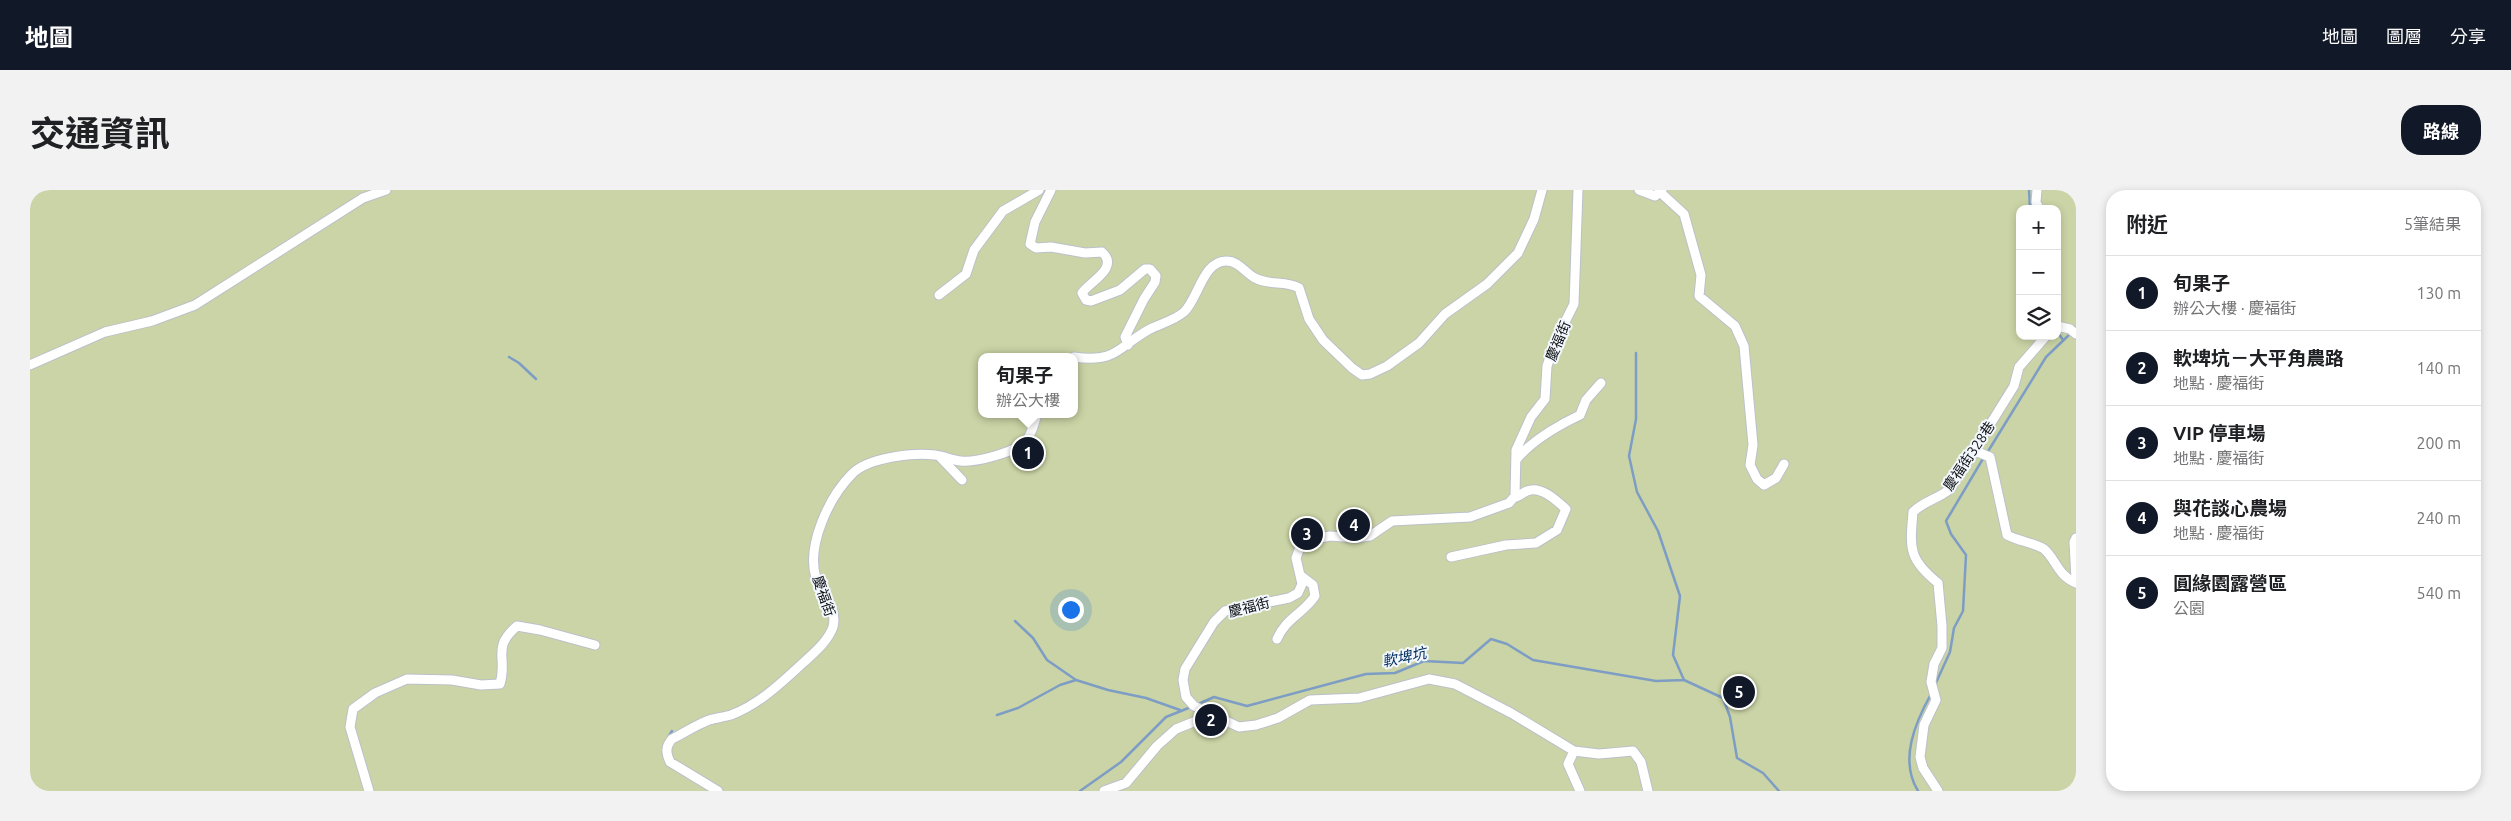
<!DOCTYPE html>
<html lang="zh-TW">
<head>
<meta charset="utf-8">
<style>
  :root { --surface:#fff; --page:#f2f2f2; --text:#202124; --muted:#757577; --line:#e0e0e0; --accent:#111827 }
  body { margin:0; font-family:Ubuntu,"Noto Sans TC",sans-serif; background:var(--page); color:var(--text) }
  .controls { position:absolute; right:15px; top:15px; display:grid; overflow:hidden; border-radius:10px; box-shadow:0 2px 8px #0003 }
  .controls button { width:45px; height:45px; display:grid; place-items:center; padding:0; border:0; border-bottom:1px solid var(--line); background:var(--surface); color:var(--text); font:25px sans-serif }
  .you { position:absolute; left:1040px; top:419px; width:18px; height:18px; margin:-12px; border:4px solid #fff; border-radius:50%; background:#1a73e8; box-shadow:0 0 0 8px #1a73e833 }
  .badge { display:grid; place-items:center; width:32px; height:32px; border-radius:50%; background:var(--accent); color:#fff; font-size:16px; font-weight:700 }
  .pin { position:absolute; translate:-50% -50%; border:2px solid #fff; box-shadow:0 1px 5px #0006 }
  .popup { position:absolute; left:948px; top:163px; width:100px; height:65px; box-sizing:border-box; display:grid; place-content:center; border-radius:10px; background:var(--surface); filter:drop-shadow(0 1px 4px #0005); font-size:16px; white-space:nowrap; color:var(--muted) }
  .popup b { font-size:19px; color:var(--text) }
  .popup::after { content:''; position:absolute; left:50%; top:100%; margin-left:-10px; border:10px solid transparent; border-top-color:var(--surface) }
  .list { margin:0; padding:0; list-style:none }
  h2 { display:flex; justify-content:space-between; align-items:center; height:65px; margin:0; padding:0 20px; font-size:21px }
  h2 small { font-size:16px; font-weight:400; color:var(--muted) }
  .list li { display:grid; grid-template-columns:32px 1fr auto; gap:15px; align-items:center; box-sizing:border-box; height:75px; padding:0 20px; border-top:1px solid var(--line) }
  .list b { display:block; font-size:19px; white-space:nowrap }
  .list p { margin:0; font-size:16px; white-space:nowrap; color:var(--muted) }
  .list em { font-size:16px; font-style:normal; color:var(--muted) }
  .icon { flex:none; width:28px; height:28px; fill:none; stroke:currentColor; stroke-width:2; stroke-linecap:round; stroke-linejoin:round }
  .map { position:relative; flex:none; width:2046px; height:601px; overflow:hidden; border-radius:20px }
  header { display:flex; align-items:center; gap:30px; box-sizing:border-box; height:70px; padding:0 25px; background:var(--accent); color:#fff }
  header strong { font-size:24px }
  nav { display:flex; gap:28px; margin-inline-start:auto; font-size:18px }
  .intro { display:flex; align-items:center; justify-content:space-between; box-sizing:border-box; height:120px; padding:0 30px }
  h1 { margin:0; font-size:35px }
  .button { padding:12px 22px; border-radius:20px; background:var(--accent); color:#fff; font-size:18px; font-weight:700 }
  main { display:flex; gap:30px; padding:0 30px }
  aside { flex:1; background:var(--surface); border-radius:20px; box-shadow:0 2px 8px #0003 }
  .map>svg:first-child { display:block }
</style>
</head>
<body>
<header>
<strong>地圖</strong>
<nav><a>地圖</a><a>圖層</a><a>分享</a></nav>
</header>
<div class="intro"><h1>交通資訊</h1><a class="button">路線</a></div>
<main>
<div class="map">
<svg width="2046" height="601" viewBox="0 0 2046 601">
  <rect width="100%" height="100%" fill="#f3f8fe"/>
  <!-- green -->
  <path fill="#cbd4a6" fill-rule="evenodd" d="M0 0H2046V601H0ZM1990 19H2027V146H1990ZM952 167H1044V224H952Z"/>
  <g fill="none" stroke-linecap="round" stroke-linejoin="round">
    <!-- stream -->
    <path stroke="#7d9dc5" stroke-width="2.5" d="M1999 0 2000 19
      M2027 141 2033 150
      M1606 163V229L1599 266 1607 302 1628 341 1650 406 1643 465 1654 490
      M479 167 489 173 506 189
      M1957 263 2016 167 2041 143
      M985 431 1003 448 1017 470 1046 490
      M1904 497 1920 462 1924 438 1933 421 1936 365 1921 344 1916 331 1954 267
      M1166 515 1184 507 1217 516 1336 484 1365 483 1394 471 1433 473 1461 449 1477 454 1503 470 1626 491 1654 490 1693 508 1700 527 1707 568 1733 583 1749 601
      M967 525 988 518 1030 495 1046 490 1078 500 1116 508 1150 520
      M639 546 642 541
      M1050 601 1091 572 1136 527 1161 517
      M1888 601C1869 570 1885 533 1901 504"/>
    <!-- minor casing -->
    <g stroke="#bbc1c9" stroke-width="11">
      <path id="minor" d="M1021 0 1005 32 1000 54 1006 58 1021 57 1055 63 1072 62C1090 78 1059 92 1052 103L1056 110 1061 111 1090 100 1115 79H1120L1126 86 1125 92 1114 109 1095 147 1098 155
        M1548 0 1544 114 1526 150 1517 176 1515 209 1501 227 1486 260 1485 306 1479 313 1440 327 1362 331 1340 346 1326 348 1300 346 1280 350 1270 357 1266 368 1272 394 1268 403 1259 408 1195 421 1184 432 1155 479 1153 490 1156 507 1164 516 1209 537 1226 535 1248 528 1280 510 1329 508 1399 489 1425 494 1481 523 1544 561 1569 564 1603 561 1611 572 1618 601
        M1609 0 1625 6 1632 0
        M2007 0 2006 12 2009 19
        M1631 3 1654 24 1671 85 1669 106 1705 136 1714 156 1723 255 1720 275 1727 289 1734 295 1746 288 1754 274
        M909 105 936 84 944 60 973 21 1009 0
        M2027 136 2040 139 2046 144
        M1044 167C1088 173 1087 157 1120 139 1130 134 1145 130 1154 122 1168 109 1173 71 1196 71 1209 71 1214 82 1225 88 1240 96 1255 90 1269 98L1279 129 1293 150 1322 178 1332 185 1340 184 1357 176 1389 153 1415 124 1457 94 1488 63 1504 29 1512 0
        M0 175 75 142 122 131 165 115 333 8 356 0
        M1945 261 1960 267 1977 345C1988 351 2005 353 2014 359 2026 369 2027 385 2046 393
        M909 266 932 290
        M1486 270C1502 250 1527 236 1550 225L1556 210 1571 193
        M2046 348 2044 352 2046 389
        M1421 367 1476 355 1506 353 1527 340 1536 319C1527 311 1511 295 1497 301 1492 303 1489 307 1483 308
        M1247 449C1256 428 1273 424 1285 406L1283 395 1270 385
        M1544 561 1538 574 1550 601
        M339 601 320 537 323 519 345 503 377 489 422 490 451 495 470 494C478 468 461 458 487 436L510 440 565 455
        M688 601 640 572C636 563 635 557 642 549 654 543 666 535 679 530 686 528 694 527 701 525 730 514 752 492 774 472 785 462 798 451 803 437 808 418 792 405 786 388 776 356 799 307 822 284 837 268 883 262 905 265 913 266 922 270 931 271 945 273 985 262 995 252 1002 245 1004 233 1007 224
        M1074 601 1096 593 1127 556 1146 539 1181 525
        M1908 601 1893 578 1890 567 1894 535 1906 510 1901 492 1904 474 1912 458V436L1908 393C1878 369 1880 358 1883 322 1894 311 1908 309 1920 299L1984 196 1989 177 2016 146"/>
    </g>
    <!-- minor -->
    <use href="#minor" stroke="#fff" stroke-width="9"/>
  </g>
  <g text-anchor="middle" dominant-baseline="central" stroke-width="4" stroke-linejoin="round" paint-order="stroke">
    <!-- street labels -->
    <g font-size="14" fill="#0f1113" stroke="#f3f8fe">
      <text transform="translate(1528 151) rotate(-67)">慶福街</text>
      <text transform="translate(1939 266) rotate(-56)">慶福街328巷</text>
      <text transform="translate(794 406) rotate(71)">慶福街</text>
      <text transform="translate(1219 417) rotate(-14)">慶福街</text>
    </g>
    <!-- water labels -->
    <g font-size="15" font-style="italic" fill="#002d5d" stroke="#f3f8fe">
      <text transform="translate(1374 467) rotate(-12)">軟埤坑</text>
    </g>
  </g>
</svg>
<div class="controls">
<button>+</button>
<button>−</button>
<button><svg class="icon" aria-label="layers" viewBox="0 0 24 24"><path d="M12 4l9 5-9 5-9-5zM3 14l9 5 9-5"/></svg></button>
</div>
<div class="you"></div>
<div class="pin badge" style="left:998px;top:263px">1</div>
<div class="popup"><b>旬果子</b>辦公大樓</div>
<div class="pin badge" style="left:1181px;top:530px">2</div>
<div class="pin badge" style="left:1277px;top:344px">3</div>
<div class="pin badge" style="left:1324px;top:335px">4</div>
<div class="pin badge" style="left:1709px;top:502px">5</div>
</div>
<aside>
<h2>附近<small>5筆結果</small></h2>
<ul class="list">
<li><span class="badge">1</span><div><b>旬果子</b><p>辦公大樓 · 慶福街</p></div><em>130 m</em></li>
<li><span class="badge">2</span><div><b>軟埤坑－大平角農路</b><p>地點 · 慶福街</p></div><em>140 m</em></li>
<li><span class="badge">3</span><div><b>VIP 停車場</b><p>地點 · 慶福街</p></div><em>200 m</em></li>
<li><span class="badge">4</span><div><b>與花談心農場</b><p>地點 · 慶福街</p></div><em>240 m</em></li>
<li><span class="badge">5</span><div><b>圓緣園露營區</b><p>公園</p></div><em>540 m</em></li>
</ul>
</aside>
</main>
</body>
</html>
